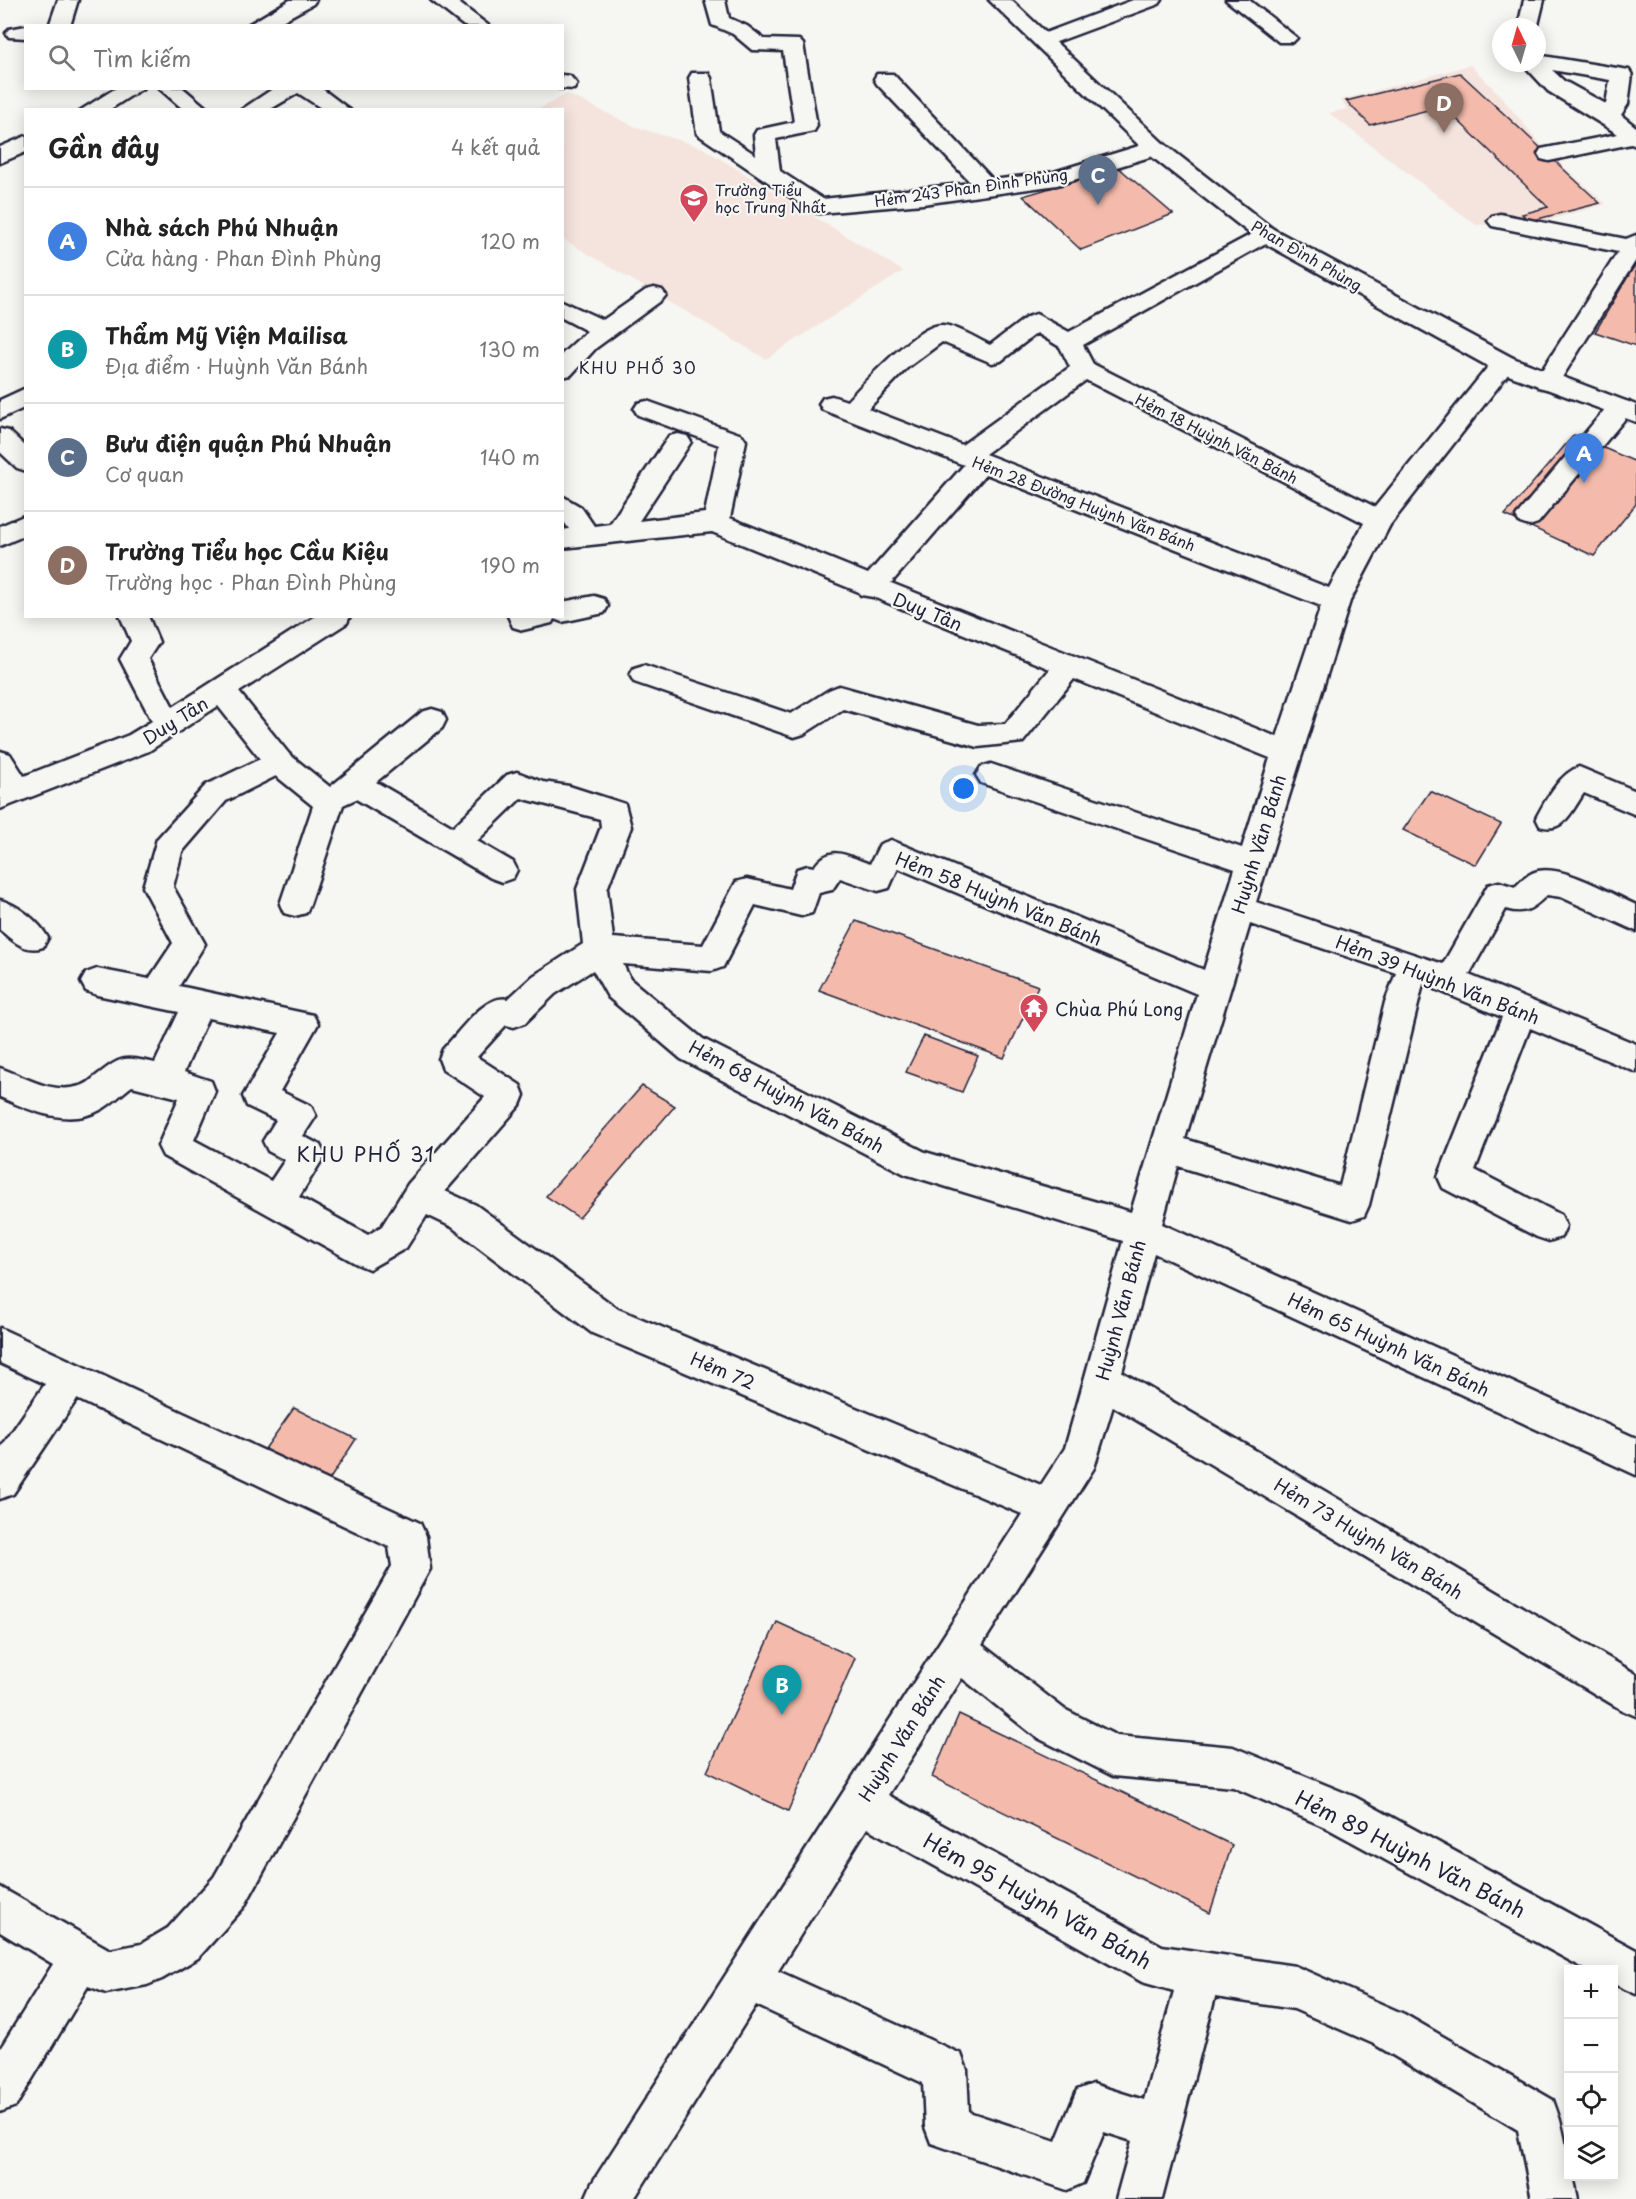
<!DOCTYPE html>
<html lang="vi">
<head>
<meta charset="utf-8">
<style>
  :root { --surface:#fff; --page:#f6f6f6; --text:#222; --muted:#767676; --line:#e0e0e0; --accent:#ea580c }
  body { margin:0; font-family:"Playpen Sans",sans-serif; background:var(--page); color:var(--text) }
  .controls { position:absolute; right:18px; bottom:18px; display:grid; overflow:hidden; border-radius:0px; box-shadow:0 3px 15px #0003 }
  .controls button { width:54px; height:54px; display:grid; place-items:center; padding:0; border:0; border-bottom:2px solid var(--line); background:var(--surface); color:var(--text); font:30px sans-serif }
  .compass { position:absolute; left:1492px; top:18px; width:54px; height:54px; border-radius:50%; background:var(--surface); box-shadow:0 3px 15px #0003; rotate:355deg }
  .you { position:absolute; left:964px; top:789px; width:21px; height:21px; margin:-15px; border:4px solid #fff; border-radius:50%; background:#1a73e8; box-shadow:0 0 0 9px #1a73e833 }
  .badge { display:grid; place-items:center; width:39px; height:39px; border-radius:50%; background:var(--accent); color:#fff; font-size:20px; font-weight:700 }
  .pin { position:absolute; translate:-50% -50px; filter:drop-shadow(0 2px 3px #0008) }
  .pin::after { content:''; position:absolute; top:32px; width:21px; height:18px; background:inherit; clip-path:polygon(0 0,100% 0,50% 100%) }
  .list { margin:0; padding:0; list-style:none }
  h2 { display:flex; justify-content:space-between; align-items:center; height:78px; margin:0; padding:0 24px; font-size:26px }
  h2 small { font-size:20px; font-weight:400; color:var(--muted) }
  .list li { display:grid; grid-template-columns:39px 1fr auto; gap:18px; align-items:center; box-sizing:border-box; height:108px; padding:0 24px; border-top:2px solid var(--line) }
  .list b { display:block; font-size:22px; white-space:nowrap }
  .list p { margin:0; font-size:20px; white-space:nowrap; color:var(--muted) }
  .list em { font-size:20px; font-style:normal; color:var(--muted) }
  .icon { flex:none; width:33px; height:33px; fill:none; stroke:currentColor; stroke-width:2; stroke-linecap:round; stroke-linejoin:round }
  .map { position:relative; flex:none; width:1636px; height:2199px; overflow:hidden }
  .search { position:absolute; background:var(--surface); box-shadow:0 3px 15px #0003; left:24px; top:24px; width:540px; height:66px; display:flex; align-items:center; gap:15px; box-sizing:border-box; padding:0 21px; border-radius:0px; color:var(--muted); font-size:22px }
  .panel { position:absolute; background:var(--surface); box-shadow:0 3px 15px #0003; left:24px; top:108px; width:540px; height:510px; border-radius:0px }
  .map>svg:first-child { display:block }
</style>
</head>
<body>
<div class="map">
<svg width="1636" height="2199" viewBox="0 0 1636 2199">
  <rect width="100%" height="100%" fill="#f6f6f2"/>
  <filter id="ink" filterUnits="userSpaceOnUse"><feTurbulence type="fractalNoise" baseFrequency=".0167" numOctaves="2"/><feDisplacementMap in="SourceGraphic" scale="12" xChannelSelector="R" yChannelSelector="G"/><feConvolveMatrix kernelMatrix="1 2 1 2 8 2 1 2 1" color-interpolation-filters="sRGB"/></filter>
  <g filter="url(#ink)">
    <!-- built -->
    <path fill="#f5e4dd" d="M1470 65 1497 92 1549 154 1606 204 1538 223 1476 225 1329 113 1347 109 1341 100Z
      M567 94 636 127 701 147 903 271 766 359 563 239 562 110H537Z"/>
    <!-- building -->
    <path fill="#f4bbac" stroke="#22223b" stroke-width="1.5" d="M1460 73 1600 203 1530 221 1522 214 1548 207 1443 106 1370 125 1346 101Z
      M1119 168 1173 214 1081 250 1023 196Z
      M1636 263V346L1595 332Z
      M1574 435 1636 462V504L1594 556 1505 515Z
      M1430 791 1501 824 1476 865 1403 830Z
      M856 921 1038 986 1004 1058 819 990Z
      M924 1036 978 1056 962 1092 906 1072Z
      M642 1086 675 1106 579 1218 546 1196Z
      M294 1408 356 1439 324 1488 260 1456Z
      M777 1622 855 1658 788 1811 707 1772Z
      M959 1714 1232 1845 1210 1913 932 1777Z"/>
    <g fill="none" stroke-linecap="round" stroke-linejoin="round">
      <!-- minor casing -->
      <g stroke="#22223b" stroke-width="5">
        <path id="minor" d="M58 0H78L70 26H49Z
          M290 0H316L313 4 273 26H246Z
          M431 0H455L489 26H464Z
          M705 0H725L729 18 747 26 764 39 799 40 803 44 817 126 814 131 776 139 780 171 823 199 971 183 877 84 874 79 877 74H893L993 180 1054 172 1155 141 1163 143 1166 148 1163 153 1057 185 923 204 819 213 811 211 697 134 689 78 692 73H708L711 78 719 131 756 155 754 135 757 130 794 122 783 51 752 50 733 34 712 25Z
          M1133 0H1162L1159 4 1051 44H1037L1033 40 1037 36Z
          M1226 0H1249L1297 38 1293 42H1279Z
          M1524 0H1544L1537 29 1518 27Z
          M26 26V38L9 37 6 33 9 29Z
          M1537 55 1629 70 1632 75 1628 104 1621 115 1636 127V146L1631 144 1549 161 1541 159 1538 154 1541 149 1618 134 1548 91 1522 63H1537ZM1552 70 1610 80 1606 104 1564 81Z
          M562 75 570 76 577 84 574 89 558 88H562Z
          M116 88H143L109 110H81Z
          M159 88H183L209 110H184Z
          M274 88H321L350 110H324L298 93 269 110H241Z
          M26 136V152L0 163V147Z
          M1500 214 1626 239 1636 235V260L1556 387 1547 389 1538 387 1535 381 1618 252 1492 226 1488 221 1492 216Z
          M1265 227 1273 229 1277 234 1273 239 1083 345 1093 364 1375 507 1495 358 1504 356 1513 358 1516 364 1390 525 1350 601 1256 902 1443 964 1488 885 1499 882 1515 887C1522 881 1528 873 1538 871 1564 865 1612 894 1636 905V931L1561 897 1547 895C1533 908 1526 915 1506 909L1469 975 1636 1044V1072L1530 1028 1475 1170 1561 1215 1566 1226 1561 1237 1549 1241 1537 1237 1443 1188 1438 1177 1502 1017 1423 984 1369 1205 1364 1216 1352 1220 1178 1166 1162 1224 1636 1438V1475L1154 1253 1122 1372 1636 1674V1716L1622 1710 1113 1406 1094 1468 982 1645 1064 1709 1117 1736 1233 1747 1355 1797 1636 1950V1994L1614 1984V1970H1587L1325 1827 1233 1787 1113 1776 1036 1737 962 1678 888 1795 1162 1946 1295 1966 1404 2014 1553 2100C1563 2125 1568 2150 1568 2176H1573L1578 2199H1532L1518 2130 1374 2044 1294 2009 1215 1997 1162 2199H1116L1132 2141 1104 2132 1083 2183 1067 2190 931 2143 925 2127 923 2083 756 2005 634 2199H585L592 2183 1022 1514 592 1333 452 1227 427 1215 406 1248 369 1269 357 1264 163 1156 158 1146 179 1098 132 1086C122 1093 113 1103 102 1109 69 1128 31 1111 0 1097V1068C26 1077 52 1095 80 1086 86 1085 91 1080 96 1076 122 1056 122 1056 155 1063L179 1012 97 995 86 991 81 982 86 973 97 969 149 979 173 943 143 887 157 839 206 785 260 759 218 706 149 751 0 809V751L10 754 24 776 129 735 152 721 120 659 131 641 120 616H148L159 642 148 659 173 707 316 616H350L347 623 239 692 289 754 330 787 422 712 432 709 442 712 446 720 442 728 376 782 453 827 507 775 517 772 543 782 569 786 625 804 631 827 607 889 613 938 703 945 736 882 747 879 790 889 797 869 808 866 814 867C831 843 846 856 870 864L880 844 891 840 1204 970 1235 869 981 783 976 775 981 767 991 764 1242 848 1270 758 1074 679 1023 742 978 747 843 709 804 734 794 737 634 682 630 675 634 668 644 665 791 714 829 690 839 686 978 725 1005 724 1050 669 873 597 861 595 859 592 712 532 562 548V530L569 529 562 519V496L581 507 594 526 610 524 669 436 678 434 687 436 691 442 639 521 705 513 719 445 638 415 634 409 638 403 647 401 742 435 746 441 730 518 868 574 964 465 823 410 819 404 823 398 832 396 847 401C863 384 919 323 942 325 957 326 975 338 990 345L1027 317 1036 314 1069 332ZM1037 333 1060 347 1070 367 962 445 868 409 907 368 942 342 992 363 1001 361ZM1086 380 1364 523 1329 588 985 454ZM986 474 1321 606 1277 737 891 583ZM276 776 313 806 280 904 284 913 295 916 306 913 310 904 343 805 356 799 491 878 502 882 513 878 517 870 513 862 477 841 521 798 600 819 601 827 577 889 583 944 533 976 508 999C485 993 459 1033 443 1049L439 1059 443 1069 485 1097 408 1184 382 1226 368 1235 299 1197 325 1155 320 1145 303 1136 316 1116 311 1106 280 1091 318 1024 313 1015 179 986 205 944 173 887 182 852 226 801ZM898 868 1197 994 1131 1212 925 1152 703 1039 630 979 623 964 712 971 723 967 755 905 801 916 812 913 819 893 832 890 840 878 878 891 889 888ZM1250 924 1396 973 1385 1002 1340 1186 1185 1139ZM593 970 608 997 681 1059 905 1174 1123 1241 1065 1448 1041 1485 618 1309 476 1205 445 1191 520 1105 524 1095 520 1085 477 1057 506 1025 514 1027 525 1023 555 994ZM208 1018 280 1033 243 1096 247 1106 276 1120 263 1141 268 1151 285 1160 271 1181 194 1140 215 1091 211 1081 184 1072ZM867 1828 1142 1982 1174 1991 1144 2100 1093 2084 1077 2090 1056 2141 969 2112 967 2070 961 2054 778 1971Z
          M654 288 662 290 666 295 662 300 596 348 571 375 562 377V354L587 331 562 318V301L603 320 646 290Z
          M26 388V407L0 419V400Z
          M1620 400 1629 402 1633 408 1629 414 1538 523 1529 526 1520 523 1516 517 1520 511 1611 402Z
          M0 429 9 431 26 447V471L17 468 0 452Z
          M26 515V535L0 546V526Z
          M594 596 604 599 608 606 604 613 562 622 554 619 552 623 523 630 513 627 508 616H562V602Z
          M1579 767 1636 791V815L1584 793C1572 810 1564 834 1540 826L1536 818C1545 801 1560 773 1579 767Z
          M0 900C18 905 39 921 48 938L43 947C24 953 14 941 0 930Z
          M0 1328 420 1523 426 1536 430 1569 244 1907 198 1958 162 1979 147 1985 106 1993 88 1986 16 2106 0 2112V2049L53 1964 0 1932V1887L110 1950 141 1944 168 1928 214 1877 392 1566 389 1547 77 1399 13 1494 0 1499V1449L45 1384 0 1363Z"/>
      </g>
      <!-- major casing -->
      <g stroke="#22223b" stroke-width="5">
        <path id="major" d="M989 0H1011L1163 143 1273 229 1513 358 1636 405V422L1495 370 1257 239 1147 153Z"/>
      </g>
      <!-- minor -->
      <use href="#minor" fill="#f6f6f2" fill-rule="evenodd"/>
      <!-- major -->
      <use href="#major" fill="#f6f6f2" fill-rule="evenodd"/>
    </g>
  </g>
  <!-- icons -->
  <defs>
    <g id="school-pin" transform="scale(1.5)"><path d="M0 17L-7.5 6A9.5 9.5 0 1 1 7.5 6Z" fill="#d1495b" stroke="#f6f6f2"/><path d="M0-5L7-2L0 1L-7-2ZM-4 1L0 2.5L4 1V4Q0 6-4 4Z" fill="#fff"/></g>
    <g id="temple-pin" transform="scale(1.5)"><path d="M0 17L-7.5 6A9.5 9.5 0 1 1 7.5 6Z" fill="#d1495b" stroke="#f6f6f2"/><path d="M0-6L5-2H3V0L6.5 2.5H4V6H1.5V3h-3V6H-4V2.5H-6.5L-3 0V-2H-5Z" fill="#fff"/></g>
  </defs>
  <g fill-rule="evenodd">
    <use href="#school-pin" x="694" y="198"/>
    <use href="#temple-pin" x="1034" y="1008"/>
  </g>
  <g text-anchor="middle" dominant-baseline="central" stroke-width="4.5" stroke-linejoin="round" paint-order="stroke">
    <!-- far-street labels -->
    <g font-size="15" fill="#22223b" stroke="#f6f6f2">
      <text transform="translate(971 187) rotate(-8)">Hẻm 243 Phan Đình Phùng</text>
      <text transform="translate(1307 255) rotate(30)">Phan Đình Phùng</text>
      <text transform="translate(1217 438) rotate(27)">Hẻm 18 Huỳnh Văn Bánh</text>
      <text transform="translate(1084 503) rotate(21)">Hẻm 28 Đường Huỳnh Văn Bánh</text>
    </g>
    <!-- far-poi labels -->
    <g font-size="15" fill="#22223b" stroke="#f6f6f2" text-anchor="start">
      <text x="715" y="189">Trường Tiểu<tspan x="715" dy="17">học Trung Nhất</tspan></text>
    </g>
    <!-- far-neighbourhood labels -->
    <g font-size="16" letter-spacing="1.5" fill="#22223b" stroke="#f6f6f2">
      <text x="638" y="367">KHU PHỐ 30</text>
    </g>
    <!-- street labels -->
    <g font-size="18" fill="#22223b" stroke="#f6f6f2">
      <text transform="translate(928 611) rotate(22)">Duy Tân</text>
      <text transform="translate(175 720) rotate(-32)">Duy Tân</text>
      <text transform="translate(1258 844) rotate(-73)">Huỳnh Văn Bánh</text>
      <text transform="translate(999 898) rotate(22)">Hẻm 58 Huỳnh Văn Bánh</text>
      <text transform="translate(1438 979) rotate(21)">Hẻm 39 Huỳnh Văn Bánh</text>
      <text transform="translate(787 1096) rotate(28)">Hẻm 68 Huỳnh Văn Bánh</text>
      <text transform="translate(1120 1310) rotate(-75)">Huỳnh Văn Bánh</text>
      <text transform="translate(1389 1344) rotate(25)">Hẻm 65 Huỳnh Văn Bánh</text>
      <text transform="translate(723 1370) rotate(23)">Hẻm 72</text>
      <text transform="translate(1369 1538) rotate(31)">Hẻm 73 Huỳnh Văn Bánh</text>
      <text transform="translate(901 1738) rotate(-58)">Huỳnh Văn Bánh</text>
    </g>
    <!-- poi labels -->
    <g font-size="18" fill="#22223b" stroke="#f6f6f2" text-anchor="start">
      <text x="1055" y="1008">Chùa Phú Long</text>
    </g>
    <!-- neighbourhood labels -->
    <g font-size="20" letter-spacing="1.5" fill="#22223b" stroke="#f6f6f2">
      <text x="366" y="1154">KHU PHỐ 31</text>
    </g>
    <!-- near-street labels -->
    <g font-size="21" fill="#22223b" stroke="#f6f6f2">
      <text transform="translate(1411 1853) rotate(27)">Hẻm 89 Huỳnh Văn Bánh</text>
      <text transform="translate(1038 1900) rotate(29)">Hẻm 95 Huỳnh Văn Bánh</text>
    </g>
  </g>
</svg>
<div class="controls">
<button>+</button>
<button>−</button>
<button><svg class="icon" aria-label="locate" viewBox="0 0 24 24"><circle cx="12" cy="12" r="6"/><path d="M12 2v4M12 18v4M2 12h4M18 12h4"/></svg></button>
<button><svg class="icon" aria-label="layers" viewBox="0 0 24 24"><path d="M12 4l9 5-9 5-9-5zM3 14l9 5 9-5"/></svg></button>
</div>
<svg class="compass" viewBox="-18 -18 36 36"><path d="M0-13l5 13h-10z" fill="#e53935"/><path d="M0 13l5-13h-10z" fill="#767676"/></svg>
<div class="you"></div>
<div class="pin badge" style="left:1584px;top:483px;background:#3f7fe0">A</div>
<div class="pin badge" style="left:782px;top:1715px;background:#0f9aa8">B</div>
<div class="pin badge" style="left:1098px;top:205px;background:#5c6f8a">C</div>
<div class="pin badge" style="left:1444px;top:133px;background:#8d6e63">D</div>
<div class="search"><svg class="icon" aria-label="search" viewBox="0 0 24 24"><circle cx="10" cy="10" r="6"/><path d="M15 15l6 6"/></svg>Tìm kiếm</div>
<section class="panel">
<h2>Gần đây<small>4 kết quả</small></h2>
<ul class="list">
<li><span class="badge" style="background:#3f7fe0">A</span><div><b>Nhà sách Phú Nhuận</b><p>Cửa hàng · Phan Đình Phùng</p></div><em>120 m</em></li>
<li><span class="badge" style="background:#0f9aa8">B</span><div><b>Thẩm Mỹ Viện Mailisa</b><p>Địa điểm · Huỳnh Văn Bánh</p></div><em>130 m</em></li>
<li><span class="badge" style="background:#5c6f8a">C</span><div><b>Bưu điện quận Phú Nhuận</b><p>Cơ quan</p></div><em>140 m</em></li>
<li><span class="badge" style="background:#8d6e63">D</span><div><b>Trường Tiểu học Cầu Kiệu</b><p>Trường học · Phan Đình Phùng</p></div><em>190 m</em></li>
</ul>
</section>
</div>
</body>
</html>
